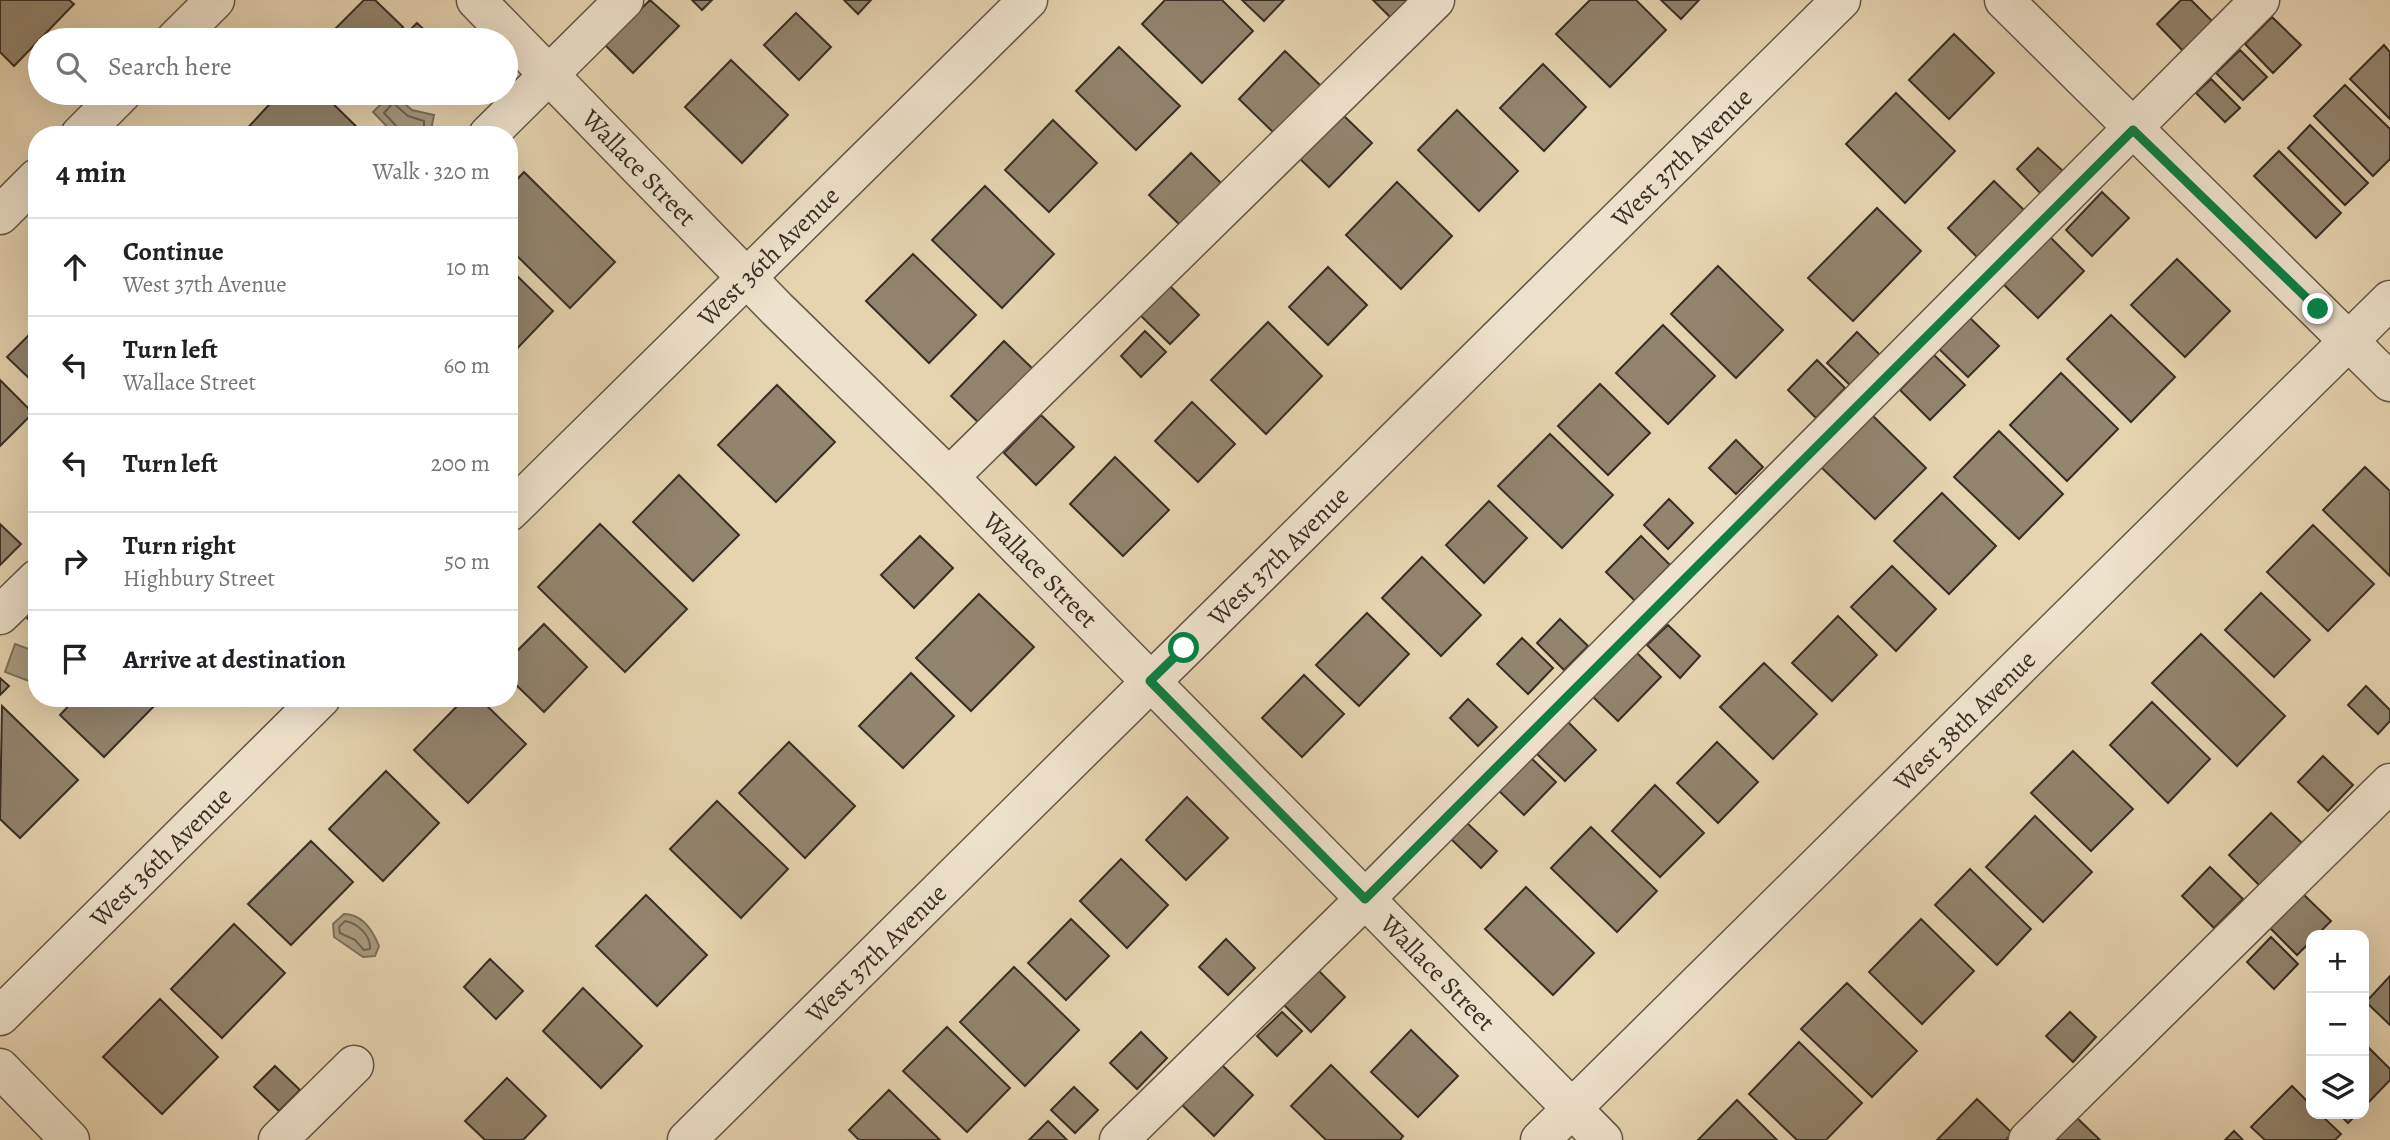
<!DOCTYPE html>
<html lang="en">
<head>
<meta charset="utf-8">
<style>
  :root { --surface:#fff; --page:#f6f6f6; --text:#202124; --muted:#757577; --line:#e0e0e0 }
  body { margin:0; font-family:Alegreya,serif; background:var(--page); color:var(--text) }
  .controls { position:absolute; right:21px; bottom:21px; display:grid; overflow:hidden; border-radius:14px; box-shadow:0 7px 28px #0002 }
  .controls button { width:63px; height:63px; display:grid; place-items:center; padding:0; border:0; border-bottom:2px solid var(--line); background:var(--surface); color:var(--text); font:35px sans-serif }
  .stop { position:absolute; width:21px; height:21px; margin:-16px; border:5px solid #0b8043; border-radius:50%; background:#fff }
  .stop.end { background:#0b8043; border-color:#fff; box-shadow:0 2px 7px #0008 }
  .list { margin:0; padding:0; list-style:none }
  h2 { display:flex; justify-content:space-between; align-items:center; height:91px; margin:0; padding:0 28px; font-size:30px }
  h2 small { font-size:23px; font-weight:400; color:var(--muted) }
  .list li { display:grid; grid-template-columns:46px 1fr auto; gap:21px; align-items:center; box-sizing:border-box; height:98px; padding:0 28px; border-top:2px solid var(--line) }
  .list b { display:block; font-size:26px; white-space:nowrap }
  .list p { margin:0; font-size:23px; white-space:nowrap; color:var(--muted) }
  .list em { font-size:23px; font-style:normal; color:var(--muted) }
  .icon { flex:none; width:38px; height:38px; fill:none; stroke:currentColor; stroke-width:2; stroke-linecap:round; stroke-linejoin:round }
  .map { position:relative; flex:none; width:2390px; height:1140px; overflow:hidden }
  .search { position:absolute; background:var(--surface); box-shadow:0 7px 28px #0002; left:28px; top:28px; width:490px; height:77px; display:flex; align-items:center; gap:18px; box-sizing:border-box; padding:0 24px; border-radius:38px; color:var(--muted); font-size:26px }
  .panel { position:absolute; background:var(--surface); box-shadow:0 7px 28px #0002; left:28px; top:126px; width:490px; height:581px; border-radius:28px }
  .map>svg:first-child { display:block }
</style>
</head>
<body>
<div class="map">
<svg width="2390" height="1140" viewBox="0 0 2390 1140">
  <rect width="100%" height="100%" fill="#e6d3b0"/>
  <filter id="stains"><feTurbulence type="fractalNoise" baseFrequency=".00286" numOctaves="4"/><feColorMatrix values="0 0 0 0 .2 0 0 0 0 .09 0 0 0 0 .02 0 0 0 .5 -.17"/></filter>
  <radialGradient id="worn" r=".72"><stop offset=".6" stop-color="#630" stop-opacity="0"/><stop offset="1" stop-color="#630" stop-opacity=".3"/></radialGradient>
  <!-- water -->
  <path fill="#ab9b81" stroke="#7d705d" stroke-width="2" d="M392 93 412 110 434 115 430 135H395L373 112Z
    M15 644 37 652V684L5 672Z
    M344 914C362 914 373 931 379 946L375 956 363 957 334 937 333 924Z"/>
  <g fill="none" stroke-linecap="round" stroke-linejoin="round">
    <!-- shore -->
    <path stroke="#726554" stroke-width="2" d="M400 135 398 128 384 113 393 103 408 116 424 121V135
      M345 921C358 923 371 936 370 949L364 950 355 940 340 933 339 927Z"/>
  </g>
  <!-- building -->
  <path fill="#93846e" stroke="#392f26" stroke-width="2" d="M0 0H69L74 4 14 66 0 52Z
    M364 0H375L403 27 390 40H328L326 38Z
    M650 0 679 26 633 73 605 45Z
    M692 0H712L702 10Z
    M844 0H871L858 14Z
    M1165 0H1222L1253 31 1202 83 1142 24Z
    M1242 0H1284L1264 21Z
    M1373 0H1408L1391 18Z
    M1590 0H1636L1666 30 1610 87 1556 34Z
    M1661 0H1699L1681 19Z
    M2181 0H2191L2215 24 2186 54 2157 24Z
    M796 13 831 47 799 80 764 45Z
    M2272 17 2301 45 2273 73 2245 44Z
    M417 23 435 40H400Z
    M1954 34 1994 73 1949 119 1909 80Z
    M2384 45 2390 52V119L2350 79Z
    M1119 47 1180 106 1136 150 1076 91Z
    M2240 50 2267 77 2243 100 2216 73Z
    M1285 51 1322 87 1275 134 1239 99Z
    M731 60 788 115 742 163 685 107Z
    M1543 64 1586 107 1544 151 1500 108Z
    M2211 79 2240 108 2225 122 2196 93Z
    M2345 85 2390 129V159L2373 176 2314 116Z
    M280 93H322L364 134 241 135Z
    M1896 93 1955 151 1905 203 1846 144Z
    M1457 110 1518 171 1479 211 1418 150Z
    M1342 114 1372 143 1329 187 1299 158Z
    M1053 120 1097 163 1049 212 1005 170Z
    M2310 125 2368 183 2345 205 2288 148Z
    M2038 148 2064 172 2042 195 2017 169Z
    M2279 151 2341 213 2316 238 2254 176Z
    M1191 153 1221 183 1180 225 1149 195Z
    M524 172 615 262 570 308 509 248V188Z
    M1994 181 2024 210 1977 257 1948 228Z
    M1397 182 1452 236 1401 289 1346 235Z
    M985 186 1054 254 1002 308 932 240Z
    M2102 192 2129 218 2092 256 2066 230Z
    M1877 208 1921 251 1853 321 1808 278Z
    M2048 235 2084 271 2038 318 2002 283Z
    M913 254 976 315 929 363 866 301Z
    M2177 259 2230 311 2185 357 2131 305Z
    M1718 266 1783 330 1736 378 1671 314Z
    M1328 267 1367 305 1328 345 1289 307Z
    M509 268 553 311 509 357Z
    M1168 284 1199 315 1170 344 1139 314Z
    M2111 315 2175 377 2131 422 2067 359Z
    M1970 318 1999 346 1968 377 1939 349Z
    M1268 322 1322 376 1266 434 1211 380Z
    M1663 325 1715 376 1668 424 1616 373Z
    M37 327V386L7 357Z
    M1145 331 1166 352 1141 377 1121 356Z
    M1857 332 1881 356 1851 386 1827 363Z
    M1004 341 1034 370 981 425 951 396Z
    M1934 355 1965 385 1930 420 1900 390Z
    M1817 360 1845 388 1816 418 1788 390Z
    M2061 373 2118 429 2067 481 2010 425Z
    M0 380 33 413 0 446Z
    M1600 384 1650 433 1608 475 1558 426Z
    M777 385 835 442 776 502 718 445Z
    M1192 402 1235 444 1198 482 1155 441Z
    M1041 415 1074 447 1036 485 1004 453Z
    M1872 415 1926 468 1875 519 1821 467Z
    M1999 431 2063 494 2019 539 1954 477Z
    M1550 434 1613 495 1562 548 1498 486Z
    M1736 440 1763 467 1736 494 1709 468Z
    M1115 457 1169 510 1123 556 1070 504Z
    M2365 467 2390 491V576L2323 510Z
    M679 475 739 535 693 581 633 522Z
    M1942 493 1996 546 1949 594 1894 541Z
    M1669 499 1693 523 1668 549 1644 525Z
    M1489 501 1527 538 1484 583 1446 545Z
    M0 524 21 544 0 565Z
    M600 524 687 609 625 672 538 587Z
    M2313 525 2374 584 2328 631 2267 572Z
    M920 536 953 568 914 608 881 575Z
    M1641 536 1670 565 1635 601 1606 572Z
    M1422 557 1481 615 1441 656 1382 598Z
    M1892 566 1936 609 1896 651 1851 607Z
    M2261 593 2310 640 2274 677 2225 630Z
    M979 594 1034 647 971 711 916 658Z
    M37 608V628L27 618Z
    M1367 613 1409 654 1359 706 1316 665Z
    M1838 616 1877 655 1832 701 1792 663Z
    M1560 619 1588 646 1564 670 1537 643Z
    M544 624 587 667 544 712 509 678V659Z
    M1668 625 1700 656 1680 678 1647 645Z
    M2201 634 2285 716 2237 766 2152 683Z
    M1522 638 1553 668 1528 694 1497 664Z
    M1635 651 1661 677 1618 721 1591 695Z
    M1764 663 1817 714 1773 759 1720 707Z
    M911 673 954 716 903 768 859 726Z
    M1304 675 1344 714 1302 757 1262 718Z
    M0 678 9 686 0 695Z
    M2366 686 2390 710V721L2378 734 2348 705Z
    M76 698H162L104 757 60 715Z
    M465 698H479L526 744 468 803 414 750Z
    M1468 699 1497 727 1478 746 1450 718Z
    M2152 702 2210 759 2168 803 2110 745Z
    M2 706 78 780 20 838 0 819Z
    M1568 722 1596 750 1565 781 1537 754Z
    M789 742 855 806 805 858 739 793Z
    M1717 742 1758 782 1718 823 1677 783Z
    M2073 751 2133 809 2091 851 2031 793Z
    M1527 754 1556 782 1524 815 1495 787Z
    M2323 756 2353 785 2328 811 2298 782Z
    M386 771 439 823 383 881 329 829Z
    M1655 785 1704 833 1660 877 1612 831Z
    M1187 797 1228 838 1186 880 1146 840Z
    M717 801 788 869 741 918 670 849Z
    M2271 813 2303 844 2261 887 2229 855Z
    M2035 816 2092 872 2043 922 1986 867Z
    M1467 823 1497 851 1481 868 1451 839Z
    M1591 827 1657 891 1617 932 1551 868Z
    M311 841 353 882 291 945 248 904Z
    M1121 859 1168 905 1127 948 1080 901Z
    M2210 867 2243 899 2214 928 2182 896Z
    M1970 869 2031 929 1997 965 1935 905Z
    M1526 887 1594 953 1553 995 1485 929Z
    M2302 893 2331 921 2317 935H2311V941L2297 955 2269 927Z
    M646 895 707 955 657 1006 596 946Z
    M1071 919 1109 956 1066 1000 1028 963Z
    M1921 919 1974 971 1922 1024 1869 972Z
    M234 924 285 973 222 1038 171 989Z
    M2271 937 2298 964 2274 989 2247 962Z
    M1226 939 1255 968 1228 995 1199 967Z
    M490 959 523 991 496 1019 464 987Z
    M1014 967 1079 1030 1025 1086 960 1022Z
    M1317 969 1345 997 1311 1032 1283 1004Z
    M2390 976V1025L2366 1002Z
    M1847 983 1917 1051 1872 1097 1801 1029Z
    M583 988 642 1046 601 1088 543 1031Z
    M160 999 218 1057 162 1114 103 1057Z
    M1282 1012 1302 1031 1277 1056 1257 1036Z
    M2070 1012 2096 1037 2073 1062 2046 1036Z
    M947 1027 1010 1088 967 1132 903 1071Z
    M1411 1030 1458 1076 1418 1117 1371 1072Z
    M1141 1032 1167 1058 1137 1089 1110 1063Z
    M1799 1042 1862 1103 1826 1140H1797L1749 1094Z
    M2364 1043 2390 1069V1080L2364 1107Z
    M1220 1063 1253 1095 1214 1136 1181 1104Z
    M1331 1065 1403 1136 1400 1140H1326L1291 1106Z
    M275 1066 300 1090 279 1111 254 1087Z
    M507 1078 546 1116 523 1140H485L465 1121Z
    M2292 1086 2311 1105V1114H2320L2341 1134 2335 1140H2265L2251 1127Z
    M1074 1087 1098 1110 1075 1133 1051 1110Z
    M889 1090 940 1140H859L849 1130Z
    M1977 1099 2012 1133 2006 1140H1937Z
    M1737 1100 1777 1140H1698Z
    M2339 1114H2357L2348 1123Z
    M2076 1117 2100 1140H2054Z
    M1048 1121 1067 1140H1029Z
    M2234 1131 2243 1140H2225Z"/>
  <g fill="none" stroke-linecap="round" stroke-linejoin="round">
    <!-- minor casing -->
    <g stroke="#645848" stroke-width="41">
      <g id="minor">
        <path id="s1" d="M476 0 777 309 949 477 1603 1140"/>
        <path d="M2004 0 2390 382"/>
        <path d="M175 40 215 0"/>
        <path d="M80 135 122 93"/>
        <path d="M488 135 624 0"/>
        <path d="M0 215 37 178"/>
        <path d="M949 477 1435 0"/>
        <path id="s2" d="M509 512 1028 0"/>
        <path d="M0 615 37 579"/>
        <path id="s3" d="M0 1016 321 698"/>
        <path d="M0 1068 70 1140"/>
        <path d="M278 1140 354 1065"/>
        <path id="s4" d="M687 1140 1841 0"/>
        <path d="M1119 1140 1365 899 2260 0"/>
        <path id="s5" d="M1540 1140 2390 300"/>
        <path d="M2028 1140 2390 783"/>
      </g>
    </g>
    <!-- minor -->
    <use href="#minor" stroke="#efe2cc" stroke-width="38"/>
  </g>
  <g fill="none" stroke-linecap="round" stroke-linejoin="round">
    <!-- route -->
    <path stroke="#0b8043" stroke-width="9" d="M1184 648 1150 681 1365 899 2133 130 2318 309"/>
  </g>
  <g text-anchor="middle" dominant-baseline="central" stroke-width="7" stroke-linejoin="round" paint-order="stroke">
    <!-- street labels -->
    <g font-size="26" fill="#392f26" stroke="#efe2cc">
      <text stroke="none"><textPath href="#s4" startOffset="1398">West 37th Avenue</textPath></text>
      <text stroke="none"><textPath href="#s1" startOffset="234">Wallace Street</textPath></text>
      <text stroke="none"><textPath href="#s2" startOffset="364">West 36th Avenue</textPath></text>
      <text stroke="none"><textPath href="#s4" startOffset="831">West 37th Avenue</textPath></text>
      <text stroke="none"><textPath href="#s1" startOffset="802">Wallace Street</textPath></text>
      <text stroke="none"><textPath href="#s5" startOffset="597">West 38th Avenue</textPath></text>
      <text stroke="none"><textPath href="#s3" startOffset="226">West 36th Avenue</textPath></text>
      <text stroke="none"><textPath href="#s4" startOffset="266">West 37th Avenue</textPath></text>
      <text stroke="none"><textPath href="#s1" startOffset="1368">Wallace Street</textPath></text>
    </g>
  </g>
  <rect width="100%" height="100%" filter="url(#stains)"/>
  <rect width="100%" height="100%" fill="url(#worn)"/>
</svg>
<div class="controls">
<button>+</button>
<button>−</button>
<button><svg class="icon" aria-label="layers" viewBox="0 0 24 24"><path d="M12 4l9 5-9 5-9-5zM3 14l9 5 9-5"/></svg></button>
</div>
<div class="stop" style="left:1184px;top:648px"></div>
<div class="stop end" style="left:2318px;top:309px"></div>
<div class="search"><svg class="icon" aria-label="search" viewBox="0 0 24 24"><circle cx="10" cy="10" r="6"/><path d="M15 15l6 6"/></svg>Search here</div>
<section class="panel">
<h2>4 min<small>Walk · 320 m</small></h2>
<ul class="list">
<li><svg class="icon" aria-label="ahead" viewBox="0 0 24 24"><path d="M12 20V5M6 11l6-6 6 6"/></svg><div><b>Continue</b><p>West 37th Avenue</p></div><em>10 m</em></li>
<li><svg class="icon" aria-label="left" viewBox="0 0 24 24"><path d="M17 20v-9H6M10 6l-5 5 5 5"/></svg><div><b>Turn left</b><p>Wallace Street</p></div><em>60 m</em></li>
<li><svg class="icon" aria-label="left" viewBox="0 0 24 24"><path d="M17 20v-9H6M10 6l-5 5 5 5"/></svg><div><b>Turn left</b></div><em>200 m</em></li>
<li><svg class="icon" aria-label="right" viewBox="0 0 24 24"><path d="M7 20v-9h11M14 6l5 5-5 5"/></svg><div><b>Turn right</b><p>Highbury Street</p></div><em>50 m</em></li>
<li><svg class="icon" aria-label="arrive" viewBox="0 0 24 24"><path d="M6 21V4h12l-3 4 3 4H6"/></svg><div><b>Arrive at destination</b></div></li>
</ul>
</section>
</div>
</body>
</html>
